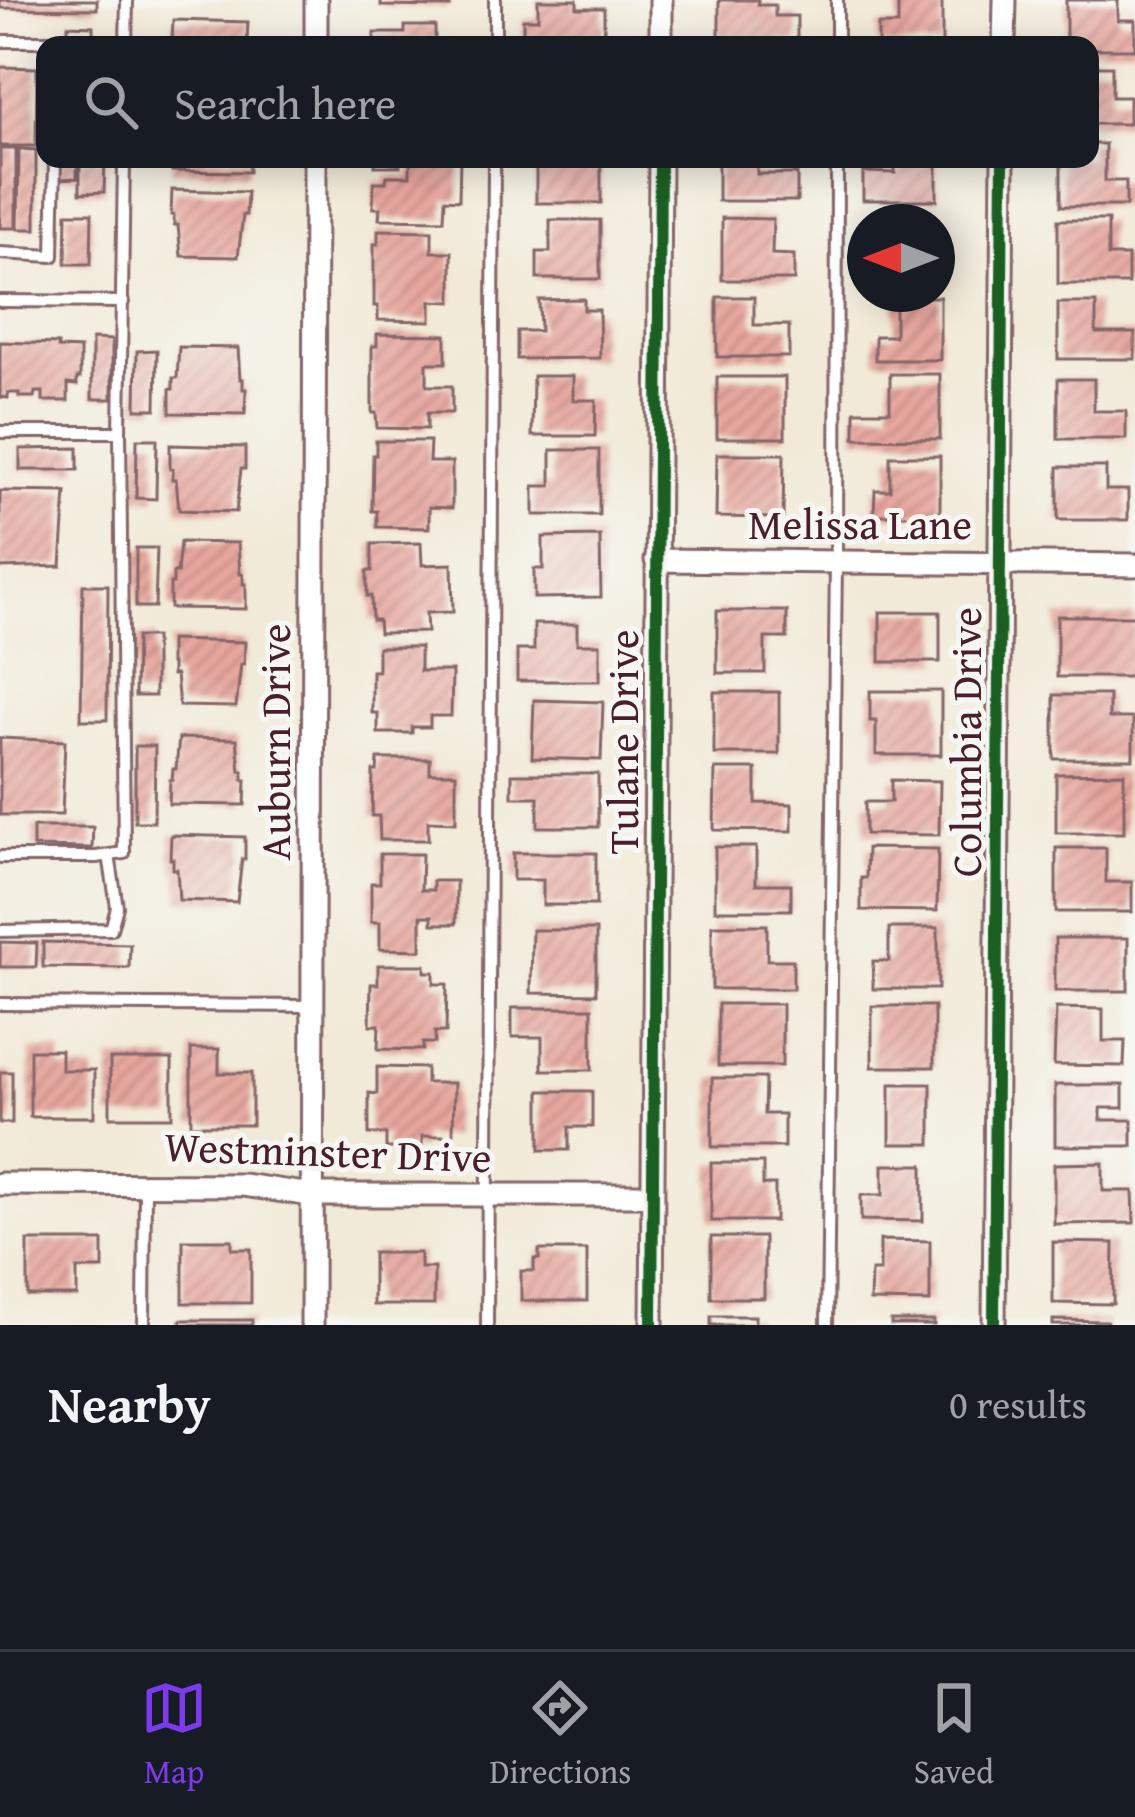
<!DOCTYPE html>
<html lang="en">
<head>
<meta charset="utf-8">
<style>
  :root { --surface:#171b24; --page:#242831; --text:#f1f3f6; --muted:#9ea1a6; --line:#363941; --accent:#7c3aed }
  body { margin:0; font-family:"Gentium Book Plus",serif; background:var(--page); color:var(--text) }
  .compass { position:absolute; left:847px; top:204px; width:108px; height:108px; border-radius:50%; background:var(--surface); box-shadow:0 6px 30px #0003; rotate:270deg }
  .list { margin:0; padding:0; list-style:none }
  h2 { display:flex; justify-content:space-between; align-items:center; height:156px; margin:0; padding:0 48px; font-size:51px }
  h2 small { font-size:39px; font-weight:400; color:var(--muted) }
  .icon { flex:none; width:66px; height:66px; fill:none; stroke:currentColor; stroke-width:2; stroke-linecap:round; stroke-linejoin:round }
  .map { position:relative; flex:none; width:1135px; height:1325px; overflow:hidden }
  .search { position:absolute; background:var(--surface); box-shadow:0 6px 30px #0003; left:36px; right:36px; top:36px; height:132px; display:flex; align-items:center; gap:30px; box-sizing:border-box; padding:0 42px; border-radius:24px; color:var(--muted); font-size:45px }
  .sheet { height:324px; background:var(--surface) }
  nav { display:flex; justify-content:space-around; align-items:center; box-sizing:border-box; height:168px; border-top:3px solid var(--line); background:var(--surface); font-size:33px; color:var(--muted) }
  nav a { display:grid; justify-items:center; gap:6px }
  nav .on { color:var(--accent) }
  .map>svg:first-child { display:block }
</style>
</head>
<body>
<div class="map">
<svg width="1135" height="1325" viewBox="0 0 1135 1325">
  <defs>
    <pattern id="building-hatch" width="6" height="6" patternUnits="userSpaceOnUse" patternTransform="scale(3)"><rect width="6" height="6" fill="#e7a79f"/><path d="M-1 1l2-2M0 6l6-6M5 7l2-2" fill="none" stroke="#bd8782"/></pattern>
  </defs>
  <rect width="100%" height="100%" fill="#f6f6f2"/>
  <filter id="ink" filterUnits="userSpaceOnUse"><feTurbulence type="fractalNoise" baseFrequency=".00833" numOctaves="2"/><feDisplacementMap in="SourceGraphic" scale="24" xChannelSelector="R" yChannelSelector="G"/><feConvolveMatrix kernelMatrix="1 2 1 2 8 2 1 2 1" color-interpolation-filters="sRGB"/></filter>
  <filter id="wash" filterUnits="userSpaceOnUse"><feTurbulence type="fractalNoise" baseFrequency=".004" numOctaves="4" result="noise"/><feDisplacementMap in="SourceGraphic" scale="48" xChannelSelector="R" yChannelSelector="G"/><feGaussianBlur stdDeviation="2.7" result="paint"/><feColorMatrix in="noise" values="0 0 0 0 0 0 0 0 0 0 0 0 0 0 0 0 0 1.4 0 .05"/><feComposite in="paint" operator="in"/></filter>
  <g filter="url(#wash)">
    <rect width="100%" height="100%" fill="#f2ead8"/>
    <g id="blocks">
      <!-- building -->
      <path fill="url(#building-hatch)" d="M0 0H97V9L0 8Z
        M381 0H450V7L381 6Z
        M538 0H577V8H604V45H523V19H538Z
        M719 0H758V5H775V16H797V42H719Z
        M898 0H942V45H878V25H898Z
        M1066 0H1118V20H1135V49H1090V45H1066Z
        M173 20 248 22 247 43 175 45 172 43Z
        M68 25 93 26V45H68Z
        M405 26H435V45H374V33H405Z
        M1090 66H1112V97H1129V124H1090Z
        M0 67 37 68 36 146H0Z
        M1090 144H1105V181H1126V206H1061V159H1090Z
        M0 149H16V228H0Z
        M19 149 36 150V229H18Z
        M59 159H77V178L59 179Z
        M80 159H105L104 192 80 193Z
        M173 159H249V172L172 171Z
        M375 159H400V166H375Z
        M410 159H460L459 200 445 199 444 220 379 219 380 208H373L374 182H386L387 176H410Z
        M536 159H575V164H601V203H536Z
        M718 159H757V174H797V201H718Z
        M895 159H937V200H863V172L895 173Z
        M172 190 247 192 246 215H243L238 257 181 256 178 225H174V215H171Z
        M67 213H92L91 264H66Z
        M722 218 773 219 772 254 794 255V280H722Z
        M550 220H600V279H537V252H550Z
        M1058 220H1108V256H1128V284H1058Z
        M378 230 432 231V252H452V302L431 301V321L378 320V306H374V244H378Z
        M717 297H754V325H789V357H717Z
        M895 297H940V360H875V336H895Z
        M584 299V310H599L600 358 517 359V331H540L539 300Z
        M1058 303H1096V333H1135V359H1058Z
        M377 334 446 335V363H427V386H452V413H427V429L377 428 376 413H372V346H377Z
        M92 339 112 340V399H92Z
        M0 342 58 344V348L80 349V378H77V385L68 384V401H43V392H35L34 397H19V393H8V398L0 397Z
        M179 347 238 348 240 379H243V389H246L245 414 170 413V389H173V378H177Z
        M157 350 156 409H136L137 351Z
        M890 374H940V439L855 438V411H890Z
        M533 376H573V400H596L595 436H532Z
        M717 377H785V438H717Z
        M1058 379H1094V411H1126V439H1058Z
        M137 439H157L156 499 136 498Z
        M376 441H430L429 462H452V508L429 507V528L377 527V511H372L373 455H376Z
        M170 445 245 447V469H241L236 512 179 510 176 479H172L173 469H170Z
        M78 448V470H20V449Z
        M551 450H599V515H534V486H551Z
        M717 454H784L783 518 716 517Z
        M890 456H940V515H874L875 490H890Z
        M1058 467H1106V490H1128V520H1058Z
        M0 491 66 492 61 566 0 568Z
        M600 536 601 597 534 598V569H543V537Z
        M180 542 238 543 240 574H243V584H246V609L170 608V584H173V573H177Z
        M421 543 422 565 452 564 453 612 426 613 427 632 379 633 378 620H372L371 596H367V571H372V544Z
        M136 548H157L155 607H136Z
        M83 585H108L107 720H81Z
        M717 611H787V638H765V673H717Z
        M880 612H940V662H880Z
        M1057 616H1135L1132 677H1057Z
        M534 624H577V644H600V681H517V650H534Z
        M136 637H155V696H135Z
        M170 640 245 642 244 664H241L236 707 179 706 176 675H172V664H170Z
        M378 647H420V671H452L451 716H430V727H412V733H378V713H372V671H378Z
        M870 691H941V755H876V721H870Z
        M714 692H779V754H714Z
        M1054 695H1109V718H1133V759H1054Z
        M534 700 603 702 601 760 532 758Z
        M0 738 65 741 62 815H0Z
        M179 738 237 739 240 771H243V780H246L245 805 169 804 170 780H172L173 769H176Z
        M135 746H155L154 822H135Z
        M378 759H430V773H456V822L428 821V840H380L379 816H372L373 771H377Z
        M715 769H756V803L792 804V831L714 830Z
        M1124 773V833H1056V774Z
        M512 774H598V827H538V797H512Z
        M891 780 940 781 939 835 865 834V802H891Z
        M33 827H93L92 848 33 847Z
        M171 835 245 837V859H242L237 902 179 900 177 869H173V859H170Z
        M715 847H756V884H791V910H715Z
        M867 848 938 849 937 911 861 910V878H866Z
        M1056 848H1106V882H1132V912H1056Z
        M513 853H596V905H543V880H513Z
        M380 854H422L421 890H433V881H456V924H432V916H421V950L380 949V922H371V883H380Z
        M712 925H767V960H793V989H712Z
        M889 928H938V989H873V961H889Z
        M532 930H596V994L531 993Z
        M1055 938H1128V991H1055Z
        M0 942 37 943 36 967H0Z
        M43 942 130 944 129 968 43 967Z
        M378 965H425V972H434V984H447L446 1032H435V1043H423V1050L378 1049 379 1025H370L371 984H378Z
        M718 1004H782V1066H718Z
        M872 1006H934V1067H872Z
        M512 1008H592V1070H542V1037H512Z
        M1056 1008 1103 1009V1041H1125L1124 1066 1054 1065Z
        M191 1049H219V1073H252V1125H191Z
        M30 1050H61V1070H94V1117H30Z
        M110 1059H172V1117H110Z
        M377 1067 426 1068V1083H454L453 1136H422V1148H386V1134H369V1093L377 1094Z
        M0 1072H12V1123H0Z
        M712 1078H765L764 1114H784V1147H712Z
        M890 1084H931V1144H890Z
        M1055 1085H1123V1108H1101V1120H1132V1146H1055Z
        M540 1091H592V1127H569V1150H540Z
        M711 1163H763V1185H775V1221H711Z
        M1103 1163V1191H1133L1134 1223 1054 1224V1164Z
        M883 1165H923V1221L861 1220V1195H883Z
        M711 1237H764V1298H711Z
        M183 1240H232V1249H251V1303H183Z
        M880 1240 930 1241V1302L870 1301 871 1271H880Z
        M28 1241H103V1269H77V1296H28Z
        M1053 1242 1114 1243 1113 1304 1053 1303Z
        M539 1250H587V1301H521V1271H534V1259H539Z
        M373 1253H420V1268H434V1305H373Z
        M711 1316H755V1325H711Z
        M181 1320H252V1325H181Z
        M1053 1320 1107 1321V1325H1053Z
        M891 1321H934V1325H891Z"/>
    </g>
  </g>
  <g filter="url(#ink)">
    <use href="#blocks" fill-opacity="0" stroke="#856668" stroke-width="3"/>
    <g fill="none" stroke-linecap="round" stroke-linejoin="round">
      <!-- lane casing -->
      <g stroke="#856668" stroke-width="16">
        <path id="lane" d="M0 41H58V45
          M126 45 127 0
          M495 45V0
          M837 45V0
          M0 253 53 256 55 159
          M0 301 123 302
          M0 432H120
          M0 857H96L124 853 120 432 124 159
          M0 931 111 929 117 907 109 855
          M0 1004 312 1006
          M144 1325 145 1185
          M487 1325 494 159
          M827 1325 836 562 837 159"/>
      </g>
      <!-- street casing -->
      <g stroke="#856668" stroke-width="27">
        <path id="street" d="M316 45V0
          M661 45V0
          M1004 45 1005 0
          M656 560 1135 565
          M0 1184 243 1185 311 1195H653
          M312 1325 315 159
          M652 1325 660 159
          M994 1325 1003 159"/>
      </g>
      <!-- lane -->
      <use href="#lane" stroke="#fff" stroke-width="10"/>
      <!-- street -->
      <use href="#street" stroke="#fff" stroke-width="21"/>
      <!-- cycleway casing -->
      <g stroke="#f6f6f2" stroke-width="20">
        <path id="cycleway" d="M652 1325 660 159
          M994 1325 1003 159"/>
      </g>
      <!-- cycleway -->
      <use href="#cycleway" stroke="#1b5e20" stroke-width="12"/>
    </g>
  </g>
  <g text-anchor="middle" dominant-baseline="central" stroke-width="10" stroke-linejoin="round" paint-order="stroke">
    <!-- street labels -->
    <g font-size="42" fill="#4a1f2b" stroke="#f6f6f2">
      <text x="860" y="523">Melissa Lane</text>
      <text transform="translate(274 742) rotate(-90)">Auburn Drive</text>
      <text transform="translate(622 742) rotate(-90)">Tulane Drive</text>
      <text transform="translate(965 742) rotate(-90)">Columbia Drive</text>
      <text transform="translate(328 1151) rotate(2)">Westminster Drive</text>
    </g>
  </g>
</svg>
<svg class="compass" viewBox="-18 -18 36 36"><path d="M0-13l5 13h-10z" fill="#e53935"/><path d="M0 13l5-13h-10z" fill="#9ea1a6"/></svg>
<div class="search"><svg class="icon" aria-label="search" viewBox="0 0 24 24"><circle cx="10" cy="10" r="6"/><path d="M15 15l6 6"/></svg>Search here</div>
</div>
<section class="sheet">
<h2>Nearby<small>0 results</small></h2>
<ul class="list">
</ul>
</section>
<nav>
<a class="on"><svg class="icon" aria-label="map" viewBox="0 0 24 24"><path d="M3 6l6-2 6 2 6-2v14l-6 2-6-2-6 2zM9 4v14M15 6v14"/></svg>Map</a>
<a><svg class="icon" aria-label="directions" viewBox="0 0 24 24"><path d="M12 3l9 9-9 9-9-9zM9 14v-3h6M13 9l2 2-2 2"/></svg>Directions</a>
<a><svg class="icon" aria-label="saved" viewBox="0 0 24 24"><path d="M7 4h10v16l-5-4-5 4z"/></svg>Saved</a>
</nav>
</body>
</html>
